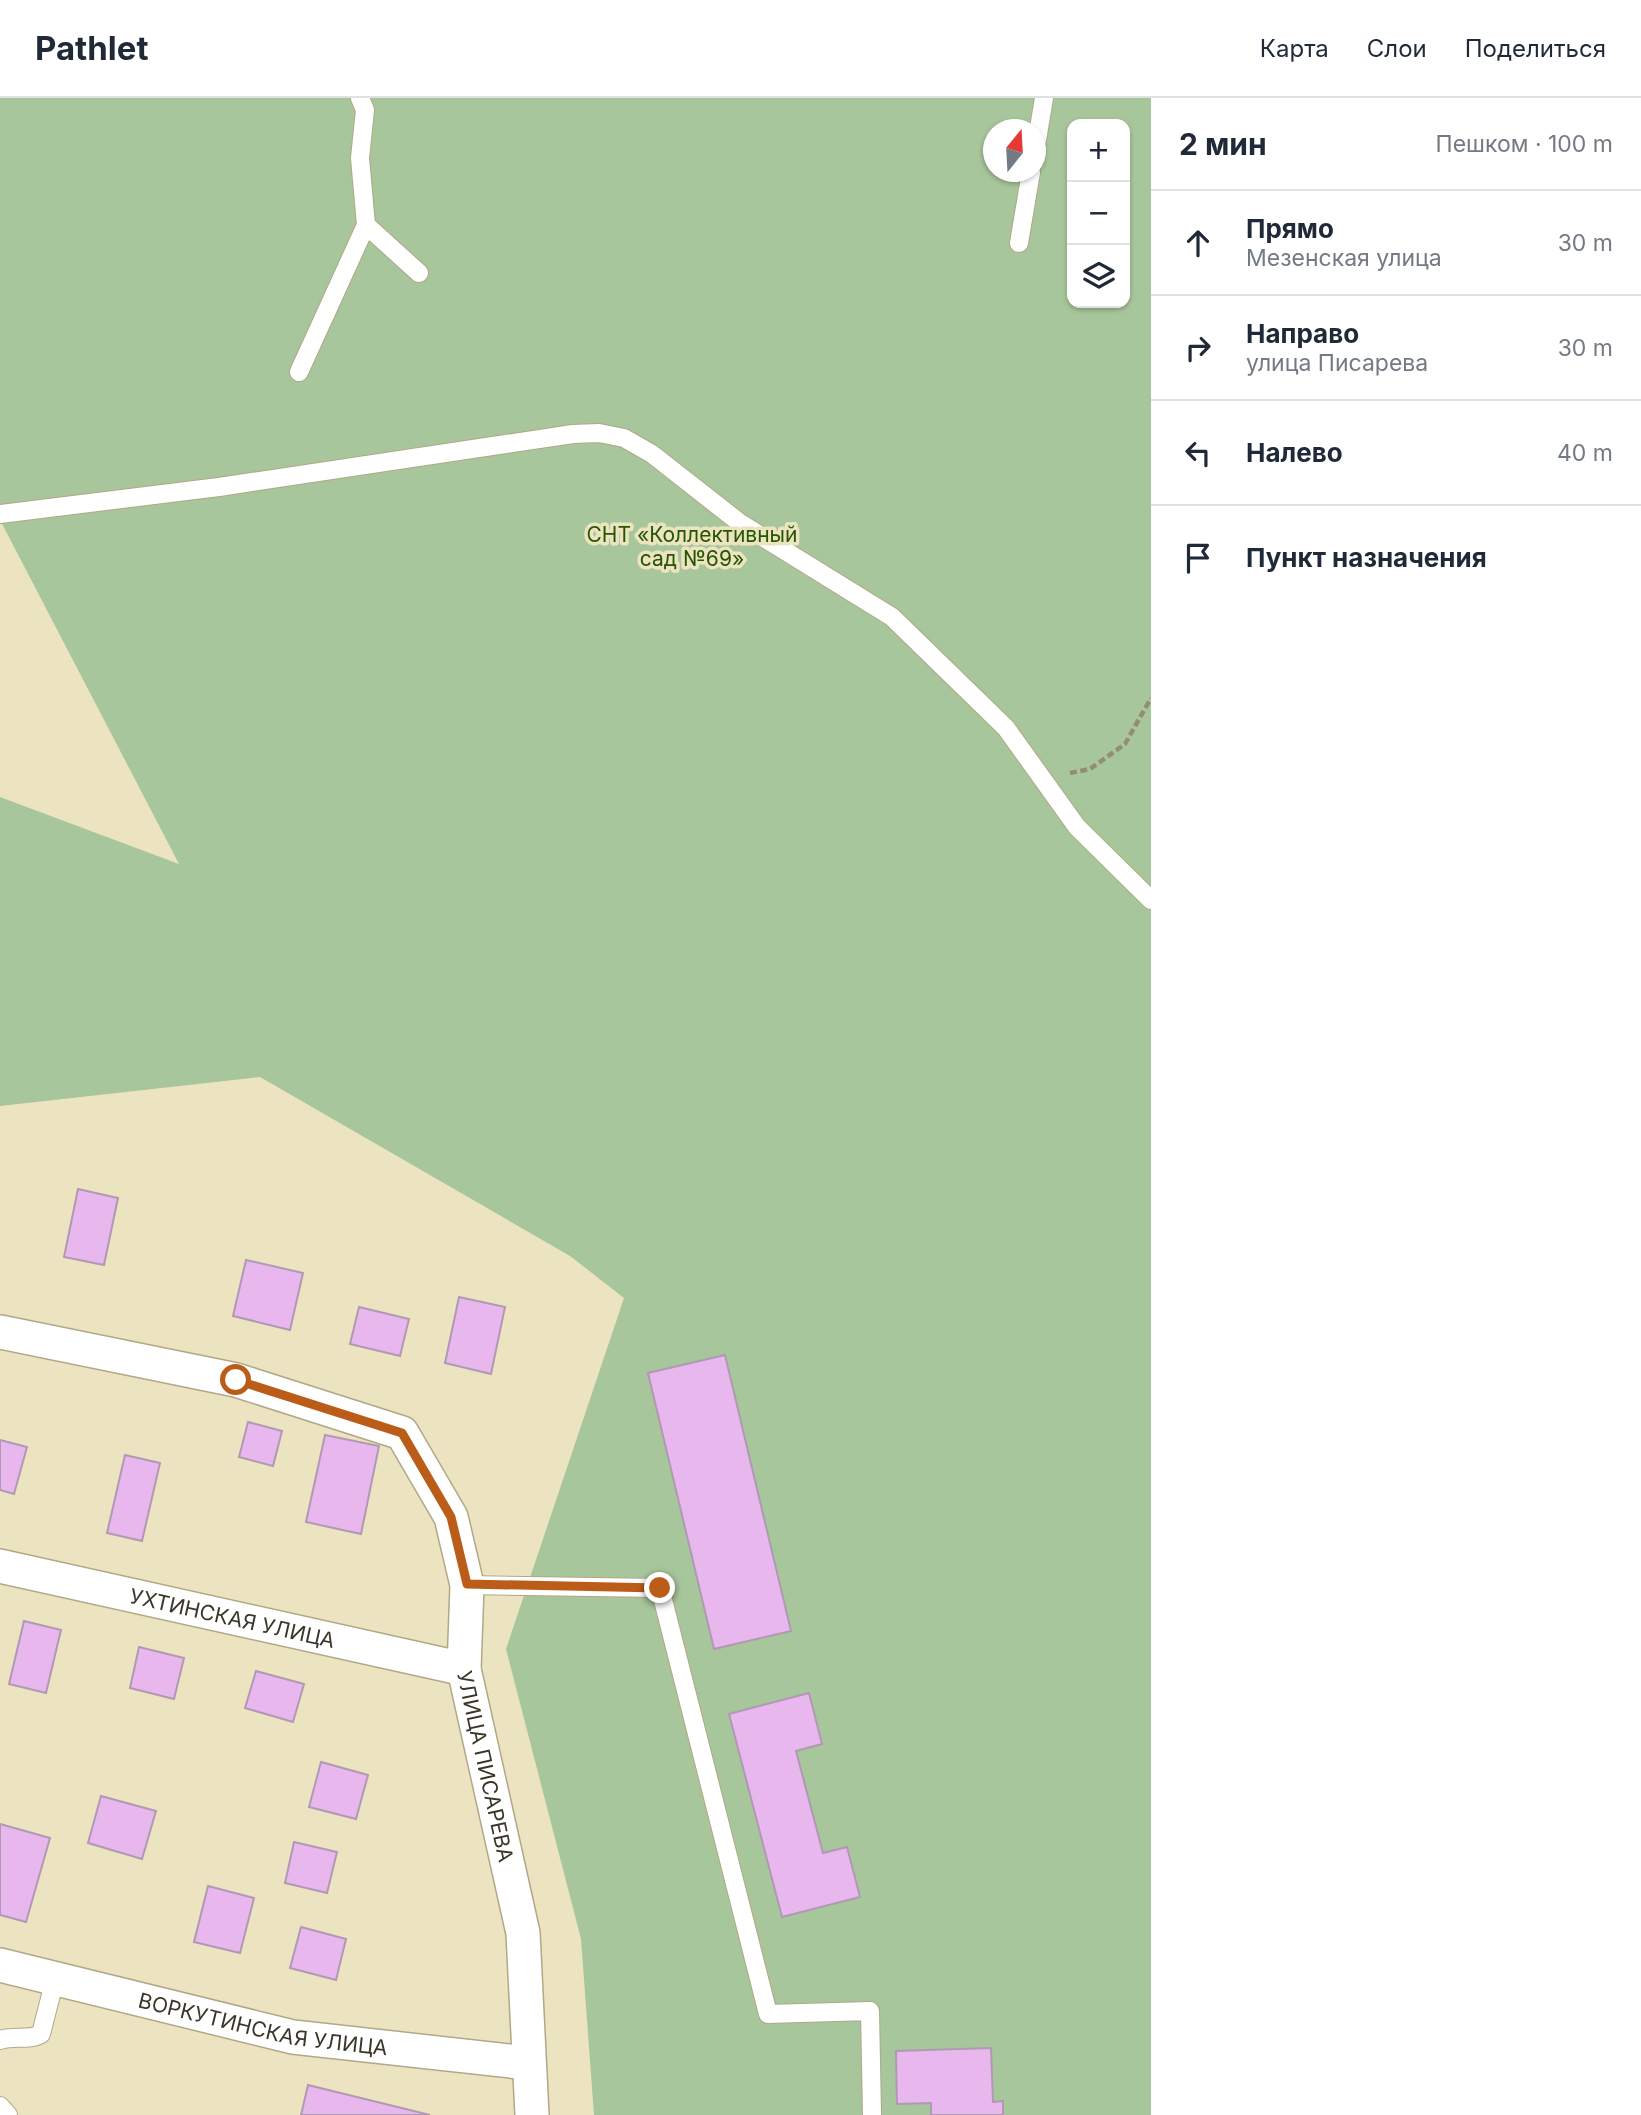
<!DOCTYPE html>
<html lang="ru">
<head>
<meta charset="utf-8">
<style>
  :root { --surface:#fff; --page:#f2f2f3; --text:#1f2937; --muted:#747a83; --line:#e0e1e3 }
  body { margin:0; font-family:Inter,sans-serif; background:var(--page); color:var(--text) }
  .controls { position:absolute; right:21px; top:21px; display:grid; overflow:hidden; border-radius:14px; box-shadow:0 2px 5px #0004 }
  .controls button { width:63px; height:63px; display:grid; place-items:center; padding:0; border:0; border-bottom:2px solid var(--line); background:var(--surface); color:var(--text); font:35px sans-serif }
  .compass { position:absolute; left:983px; top:21px; width:63px; height:63px; border-radius:50%; background:var(--surface); box-shadow:0 2px 5px #0004; rotate:18deg }
  .stop { position:absolute; width:21px; height:21px; margin:-16px; border:5px solid #bc5c19; border-radius:50%; background:#fff }
  .stop.end { background:#bc5c19; border-color:#fff; box-shadow:0 2px 7px #0008 }
  .list { margin:0; padding:0; list-style:none }
  h2 { display:flex; justify-content:space-between; align-items:center; height:91px; margin:0; padding:0 28px; font-size:30px }
  h2 small { font-size:23px; font-weight:400; color:var(--muted) }
  .list li { display:grid; grid-template-columns:46px 1fr auto; gap:21px; align-items:center; box-sizing:border-box; height:105px; padding:0 28px; border-top:2px solid var(--line) }
  .list b { display:block; font-size:26px; white-space:nowrap }
  .list p { margin:0; font-size:23px; white-space:nowrap; color:var(--muted) }
  .list em { font-size:23px; font-style:normal; color:var(--muted) }
  .icon { flex:none; width:38px; height:38px; fill:none; stroke:currentColor; stroke-width:2; stroke-linecap:round; stroke-linejoin:round }
  .map { position:relative; flex:none; width:1151px; height:2017px; overflow:hidden }
  header { display:flex; align-items:center; gap:42px; box-sizing:border-box; height:98px; padding:0 35px; background:var(--surface); border-bottom:2px solid var(--line) }
  header strong { font-size:33px }
  nav { display:flex; gap:38px; margin-inline-start:auto; font-size:24px }
  main { display:flex }
  aside { flex:1; background:var(--surface) }
  .map>svg:first-child { display:block }
</style>
</head>
<body>
<header>
<strong>Pathlet</strong>
<nav><a>Карта</a><a>Слои</a><a>Поделиться</a></nav>
</header>
<main>
<div class="map">
<svg width="1151" height="2017" viewBox="0 0 1151 2017">
  <rect width="100%" height="100%" fill="#ece4c1"/>
  <!-- green -->
  <path fill="#a8c69b" fill-rule="evenodd" d="M0 0H1151V2017H594L581 1841 506 1551 624 1200 570 1158 260 979 0 1008V699L179 766 0 422ZM1072 26H1125V205H1072ZM993 32H1036V74H993Z"/>
  <!-- building -->
  <path fill="#e7b7ed" stroke="#b099b3" stroke-width="2" d="M78 1091 118 1100 104 1167 64 1159Z
    M246 1162 303 1175 290 1232 233 1218Z
    M459 1199 505 1209 491 1276 445 1265Z
    M359 1209 409 1221 400 1258 350 1246Z
    M725 1257 791 1533 714 1551 648 1275Z
    M248 1324 282 1333 273 1368 239 1359Z
    M325 1337 379 1348 361 1436 306 1424Z
    M0 1342 27 1349 14 1396 0 1392Z
    M125 1357 160 1365 142 1443 107 1435Z
    M24 1523 61 1532 46 1595 9 1586Z
    M139 1549 184 1560 174 1601 130 1590Z
    M256 1573 304 1586 293 1624 245 1610Z
    M809 1595 822 1646 796 1653 823 1755 847 1749 860 1799 782 1819 729 1616Z
    M321 1664 368 1677 356 1721 309 1709Z
    M101 1698 156 1713 142 1761 88 1745Z
    M0 1726 50 1740 26 1824 0 1817Z
    M294 1744 337 1754 327 1795 285 1785Z
    M208 1788 254 1800 240 1855 194 1844Z
    M301 1829 346 1841 336 1882 290 1870Z
    M991 1950 993 2004 1003 2003V2017H931V2005L897 2006 896 1953Z
    M308 1987 430 2017H301Z"/>
  <g fill="none" stroke-linecap="round" stroke-linejoin="round">
    <!-- lane casing -->
    <g stroke="#b0a887" stroke-width="20">
      <path id="lane" d="M360 0 365 12 360 60 366 127 419 175
        M1036 48 1044 0
        M1019 145 1031 74
        M299 274 366 127
        M0 416 219 389 573 336 599 335 624 340 652 356 740 425 892 519 1006 630 1077 729 1151 802
        M467 1487 660 1490 768 1916 870 1913 872 2017
        M0 1942C13 1937 29 1943 41 1936L55 1881
        M0 2008 8 2017"/>
    </g>
    <!-- street casing -->
    <g stroke="#b0a887" stroke-width="36">
      <g id="street">
        <path id="s1" d="M0 1234 236 1282 402 1335 451 1419 467 1487 464 1571 523 1835 532 2017"/>
        <path id="s2" d="M0 1468 464 1571"/>
        <path id="s3" d="M0 1867 293 1939 528 1965"/>
      </g>
    </g>
    <!-- path -->
    <path stroke="#938d75" stroke-width="4.5" stroke-dasharray="7 3.5" stroke-linecap="butt" d="M1070 675 1090 671 1125 646 1151 600"/>
    <!-- lane -->
    <use href="#lane" stroke="#fff" stroke-width="18"/>
    <!-- street -->
    <use href="#street" stroke="#fff" stroke-width="33"/>
  </g>
  <g fill="none" stroke-linecap="round" stroke-linejoin="round">
    <!-- route -->
    <path stroke="#bc5c19" stroke-width="9" d="M236 1282 402 1335 451 1419 467 1486 660 1490"/>
  </g>
  <g text-anchor="middle" dominant-baseline="central" stroke-width="7" stroke-linejoin="round" paint-order="stroke">
    <!-- park labels -->
    <g font-size="21" fill="#255601" stroke="#ece4c1">
      <text x="692" y="436">СНТ «Коллективный<tspan x="692" dy="24">сад №69»</tspan></text>
    </g>
    <!-- street labels -->
    <g font-size="21" fill="#3a3729" stroke="#ece4c1">
      <text stroke="none"><textPath href="#s2" startOffset="238">УХТИНСКАЯ УЛИЦА</textPath></text>
      <text stroke="none"><textPath href="#s1" startOffset="766">УЛИЦА ПИСАРЕВА</textPath></text>
      <text stroke="none"><textPath href="#s3" startOffset="270">ВОРКУТИНСКАЯ УЛИЦА</textPath></text>
    </g>
  </g>
</svg>
<div class="controls">
<button>+</button>
<button>−</button>
<button><svg class="icon" aria-label="layers" viewBox="0 0 24 24"><path d="M12 4l9 5-9 5-9-5zM3 14l9 5 9-5"/></svg></button>
</div>
<svg class="compass" viewBox="-18 -18 36 36"><path d="M0-13l5 13h-10z" fill="#e53935"/><path d="M0 13l5-13h-10z" fill="#747a83"/></svg>
<div class="stop" style="left:236px;top:1282px"></div>
<div class="stop end" style="left:660px;top:1490px"></div>
</div>
<aside>
<h2>2 мин<small>Пешком · 100 m</small></h2>
<ul class="list">
<li><svg class="icon" aria-label="ahead" viewBox="0 0 24 24"><path d="M12 20V5M6 11l6-6 6 6"/></svg><div><b>Прямо</b><p>Мезенская улица</p></div><em>30 m</em></li>
<li><svg class="icon" aria-label="right" viewBox="0 0 24 24"><path d="M7 20v-9h11M14 6l5 5-5 5"/></svg><div><b>Направо</b><p>улица Писарева</p></div><em>30 m</em></li>
<li><svg class="icon" aria-label="left" viewBox="0 0 24 24"><path d="M17 20v-9H6M10 6l-5 5 5 5"/></svg><div><b>Налево</b></div><em>40 m</em></li>
<li><svg class="icon" aria-label="arrive" viewBox="0 0 24 24"><path d="M6 21V4h12l-3 4 3 4H6"/></svg><div><b>Пункт назначения</b></div></li>
</ul>
</aside>
</main>
</body>
</html>
